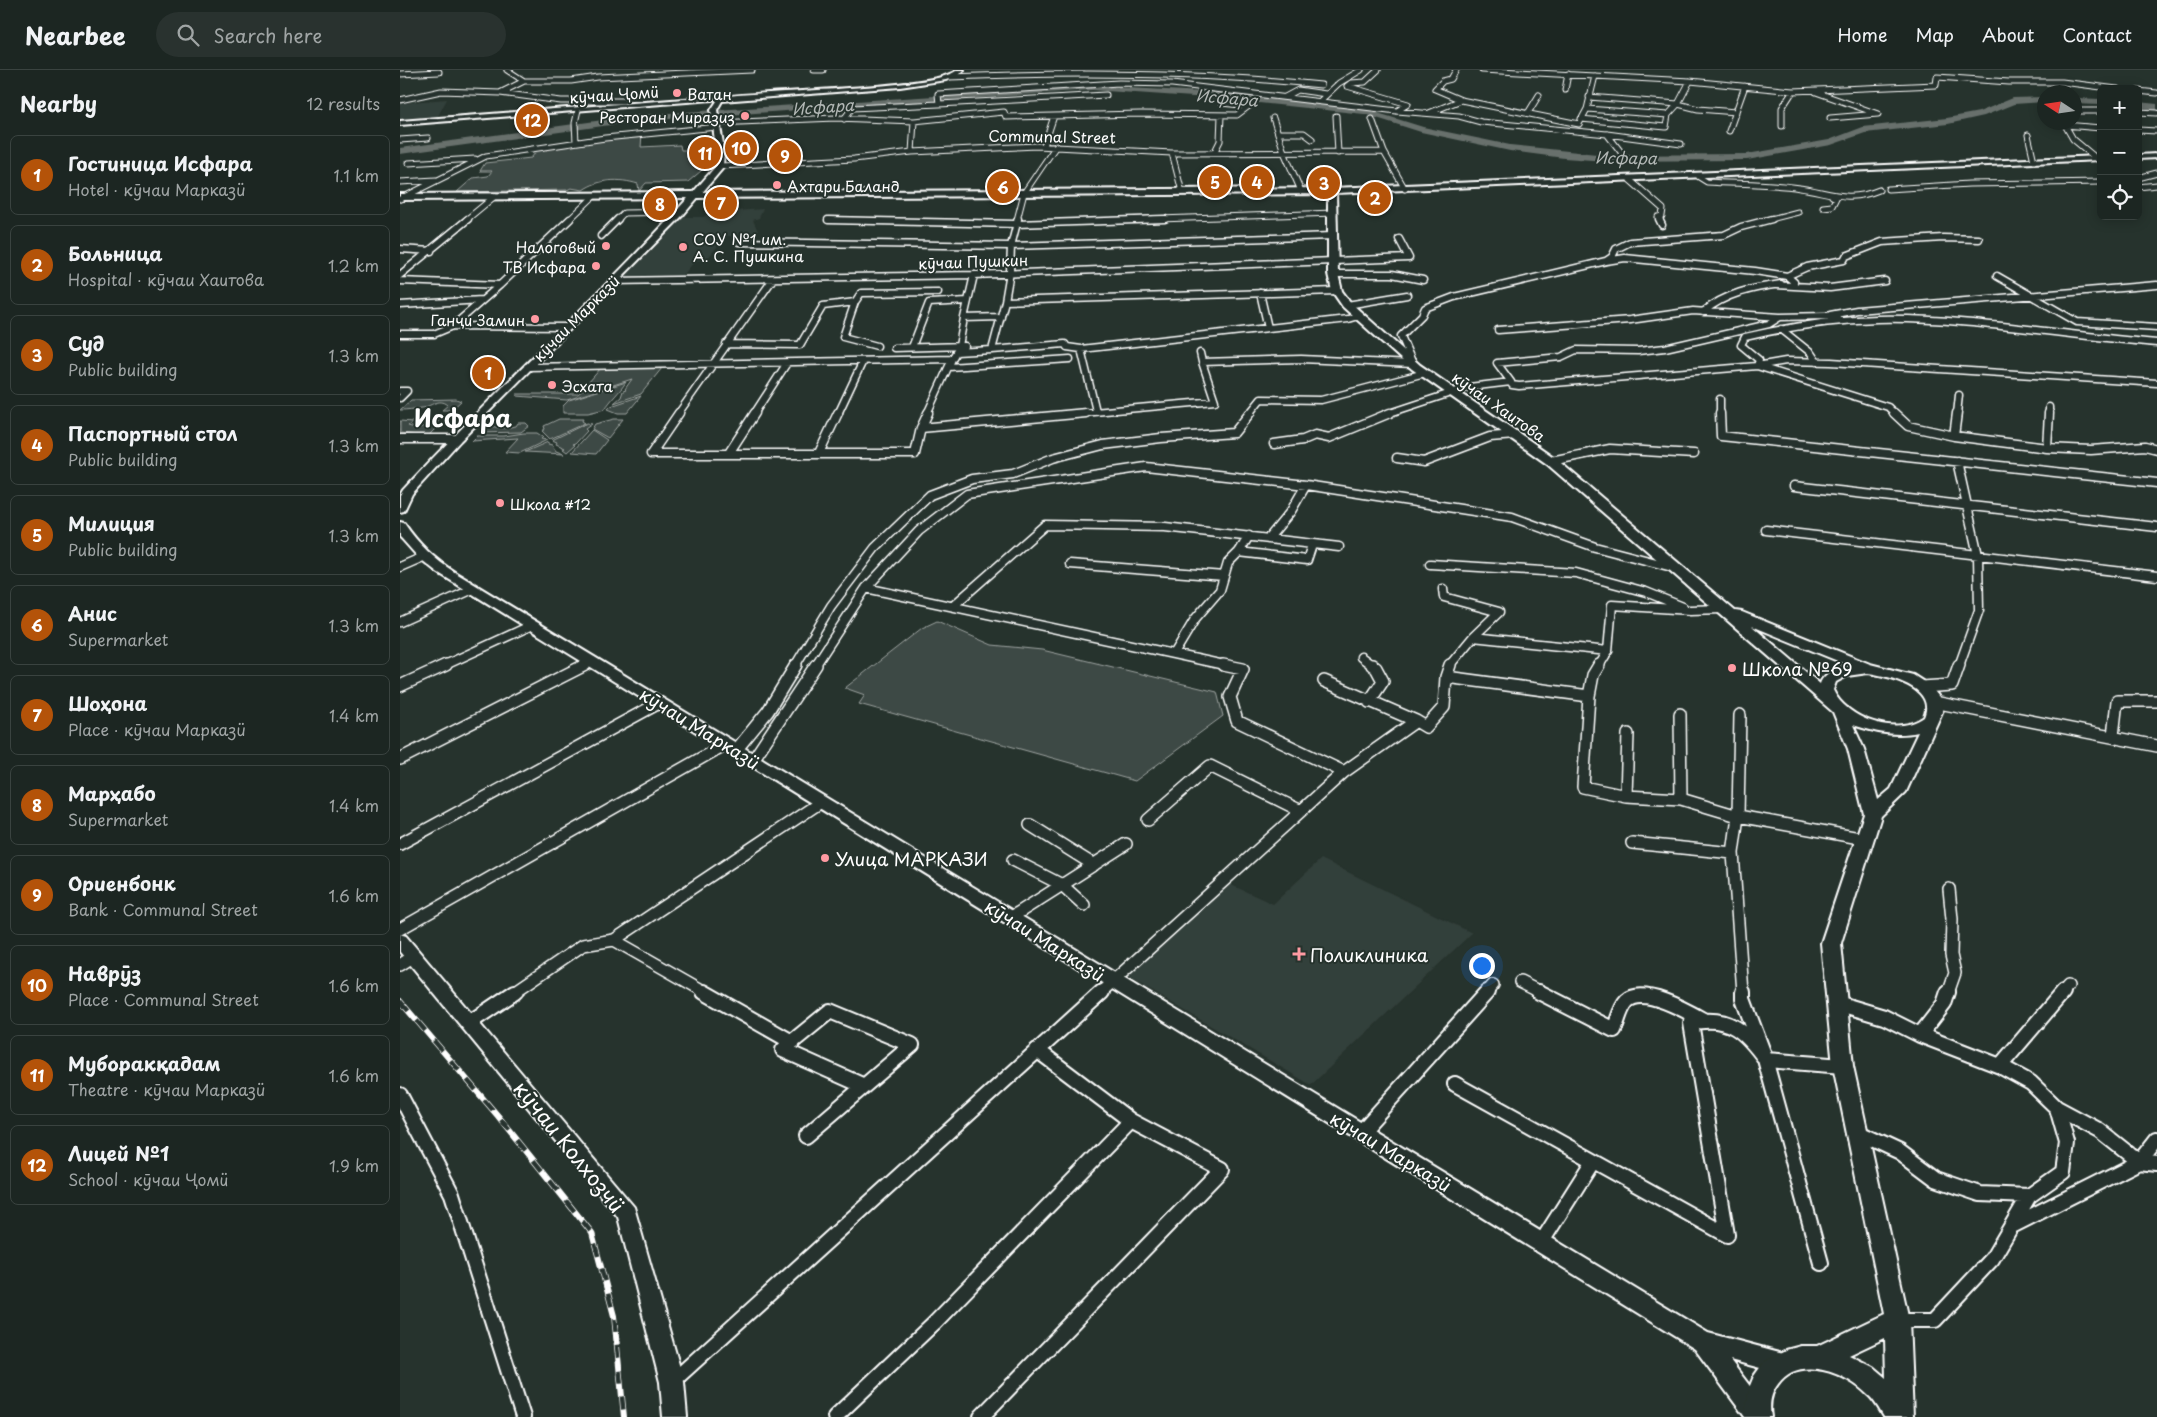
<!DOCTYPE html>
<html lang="en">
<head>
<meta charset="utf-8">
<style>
  :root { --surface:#1c2622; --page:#29322f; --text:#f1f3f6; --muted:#a0a5a5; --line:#3a4340; --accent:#b45309 }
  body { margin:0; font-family:"Playpen Sans",sans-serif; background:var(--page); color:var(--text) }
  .controls { position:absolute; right:15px; top:15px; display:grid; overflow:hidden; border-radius:8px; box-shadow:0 2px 12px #0003 }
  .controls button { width:45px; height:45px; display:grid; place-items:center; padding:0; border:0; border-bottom:1px solid var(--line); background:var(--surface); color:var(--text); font:25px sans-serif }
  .compass { position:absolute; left:1637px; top:15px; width:45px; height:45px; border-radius:50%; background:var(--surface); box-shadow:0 2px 12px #0003; rotate:282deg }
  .you { position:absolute; left:1081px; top:895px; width:18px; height:18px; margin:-12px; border:4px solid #fff; border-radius:50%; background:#1a73e8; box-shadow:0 0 0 8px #1a73e833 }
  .badge { display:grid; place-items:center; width:32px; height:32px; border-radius:50%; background:var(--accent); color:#fff; font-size:16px; font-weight:700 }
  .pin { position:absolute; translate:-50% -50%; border:2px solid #fff; box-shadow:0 1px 5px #0006 }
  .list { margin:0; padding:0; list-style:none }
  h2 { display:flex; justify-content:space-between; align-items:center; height:65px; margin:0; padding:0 20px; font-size:21px }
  h2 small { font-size:16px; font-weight:400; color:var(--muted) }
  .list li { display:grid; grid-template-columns:32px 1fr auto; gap:15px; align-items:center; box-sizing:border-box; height:80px; margin:0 10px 10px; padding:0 10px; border:1px solid var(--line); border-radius:8px }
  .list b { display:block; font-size:19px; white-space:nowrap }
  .list p { margin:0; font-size:16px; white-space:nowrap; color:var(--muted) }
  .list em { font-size:16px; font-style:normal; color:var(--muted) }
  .icon { flex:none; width:28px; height:28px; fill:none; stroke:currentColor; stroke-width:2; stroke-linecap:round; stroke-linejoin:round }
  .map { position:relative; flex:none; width:1757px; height:1347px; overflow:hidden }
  header { display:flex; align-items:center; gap:30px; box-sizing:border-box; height:70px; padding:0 25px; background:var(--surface); border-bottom:1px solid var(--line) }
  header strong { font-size:24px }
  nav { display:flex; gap:28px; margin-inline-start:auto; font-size:18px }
  .search { width:350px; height:45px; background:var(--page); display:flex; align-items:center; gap:12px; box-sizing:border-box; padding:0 18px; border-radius:28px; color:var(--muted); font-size:19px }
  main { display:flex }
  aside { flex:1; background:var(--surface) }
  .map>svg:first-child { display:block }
</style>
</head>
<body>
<header>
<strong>Nearbee</strong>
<div class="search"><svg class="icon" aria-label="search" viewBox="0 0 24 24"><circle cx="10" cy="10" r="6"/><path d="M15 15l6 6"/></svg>Search here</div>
<nav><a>Home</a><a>Map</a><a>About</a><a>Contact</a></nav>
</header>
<main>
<aside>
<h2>Nearby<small>12 results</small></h2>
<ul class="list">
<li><span class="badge">1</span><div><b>Гостиница Исфара</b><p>Hotel · кӯчаи Марказӣ</p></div><em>1.1 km</em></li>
<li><span class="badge">2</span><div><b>Больница</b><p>Hospital · кӯчаи Хаитова</p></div><em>1.2 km</em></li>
<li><span class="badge">3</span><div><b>Суд</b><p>Public building</p></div><em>1.3 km</em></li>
<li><span class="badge">4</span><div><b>Паспортный стол</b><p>Public building</p></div><em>1.3 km</em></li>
<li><span class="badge">5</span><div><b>Милиция</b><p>Public building</p></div><em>1.3 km</em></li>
<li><span class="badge">6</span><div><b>Анис</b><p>Supermarket</p></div><em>1.3 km</em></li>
<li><span class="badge">7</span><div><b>Шоҳона</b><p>Place · кӯчаи Марказӣ</p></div><em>1.4 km</em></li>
<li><span class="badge">8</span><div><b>Марҳабо</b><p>Supermarket</p></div><em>1.4 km</em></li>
<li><span class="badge">9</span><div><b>Ориенбонк</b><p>Bank · Communal Street</p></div><em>1.6 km</em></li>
<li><span class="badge">10</span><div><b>Наврӯз</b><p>Place · Communal Street</p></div><em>1.6 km</em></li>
<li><span class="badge">11</span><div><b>Муборакқадам</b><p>Theatre · кӯчаи Марказӣ</p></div><em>1.6 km</em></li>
<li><span class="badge">12</span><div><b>Лицей №1</b><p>School · кӯчаи Ҷомӣ</p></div><em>1.9 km</em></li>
</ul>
</aside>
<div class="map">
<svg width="1757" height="1347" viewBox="0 0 1757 1347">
  <rect width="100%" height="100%" fill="#26332d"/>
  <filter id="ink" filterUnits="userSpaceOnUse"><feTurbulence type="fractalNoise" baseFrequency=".02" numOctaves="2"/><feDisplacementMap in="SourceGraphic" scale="10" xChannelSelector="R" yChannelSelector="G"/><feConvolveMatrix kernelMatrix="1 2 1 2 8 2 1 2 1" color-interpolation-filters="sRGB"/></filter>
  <g filter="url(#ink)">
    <!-- built -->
    <path fill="#333f3a" d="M47 29 37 48 0 51V33Z
      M363 139 359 148 353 150 358 161 352 166H326L307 189 295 191 281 208 218 209 281 147H304L308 143Z
      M921 789 1072 863 911 1015 726 906 827 813 873 834Z"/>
    <!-- green -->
    <path fill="#3e4944" stroke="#9ea4a2" d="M242 63 241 77 280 75 281 80H292V88L307 87 308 95 288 112 246 113 239 121 238 114C219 108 199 109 183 120L171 118 167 120 57 122 73 108 88 106 92 101H80L85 93 131 88 140 77Z
      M201 298H262L241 324 214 333 221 327 223 321 226 320 225 319 232 309 167 330 117 326V324H178L185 318 190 317 192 314 188 313Z
      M226 312C219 323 211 329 205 339L188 343H163V336L169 330Z
      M241 326 227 343H218L208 339 211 336Z
      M56 329 61 331 51 340H42L48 335C39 327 30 337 22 338 14 339 7 340 0 340L11 330Z
      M159 349H183L182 351 185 353 150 369 142 361 145 359 144 356Z
      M214 349H223L208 368 192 359 195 354Z
      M0 351 13 352 8 356 15 358 28 356 30 351H39L36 354 39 355 28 366 0 363Z
      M118 353H126L129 356 121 362 80 363 87 356 104 358 116 356Z
      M187 353 192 354 185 359 187 361 176 373 173 374 175 375 167 382 163 379 165 378 156 374 157 372 152 370Z
      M192 360 207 370 196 384 172 382Z
      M124 363H137L143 367 141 369 147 370 120 383 105 382 118 368 72 371 77 366H104Z
      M148 372V374L152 375 156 381 164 384 125 382Z
      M537 551 592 575 642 580 817 622 823 646 735 711 459 634 465 625 445 618 522 558Z"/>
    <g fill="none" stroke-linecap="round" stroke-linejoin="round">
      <!-- river -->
      <path fill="#67706c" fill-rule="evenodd" d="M692 16 822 23 965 39 1023 57 1110 75 1206 85 1347 84 1429 70 1463 57 1547 48 1579 42 1613 28 1644 27V32L1614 34 1584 46 1548 54 1465 63 1431 75 1347 90 1206 91 1164 88 1110 81 1021 62 964 44 822 29 692 20 239 51 0 84V78L239 45Z
        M1674 28 1701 29V35L1674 34Z
        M1738 32 1757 34V40L1738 38Z"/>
      <!-- street-far4 casing -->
      <g stroke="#fff" stroke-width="7">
        <path id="street-far4" d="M107 0 124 11
          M414 0H423
          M978 0 965 12 951 13 947 16 1008 34 997 41
          M1056 0 1051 9 1043 11 1035 19 1061 30 1179 54 1187 39 1195 6
          M1082 0 1290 11 1393 21 1536 15 1537 7 1609 12H1662L1717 19
          M0 4 39 2
          M549 7C673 2 797 2 921 15
          M1290 11 1278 34 1298 39 1336 42
          M1165 20 1168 4
          M1738 21 1757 23
          M1416 22 1478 44 1430 48
          M100 23 161 31H223
          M706 25 539 34 538 24 719 13 772 14 997 41 1059 46 1081 52 1207 64 1281 74
          M885 27 898 20 926 24
          M1189 27 1278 34
          M0 30 41 21 100 23 124 11H171L198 7 352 0
          M920 31 939 13 961 0
          M1187 39 1268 45
          M1674 41H1701
          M1738 42 1757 43
          M1029 43 1061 30
          M1128 43 1139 25
          M936 46 938 83
          M873 48 884 82 901 121
          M444 49 452 38 539 34
          M972 49 984 82 1005 119
          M1181 49 1266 57 1268 45 1278 34
          M316 53 436 48 514 51 604 42 606 47 740 44 837 45 849 36 822 33
          M1382 56V38L1393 21
          M1738 60 1757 61
          M1329 61 1345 16
          M878 63H904L912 69
          M1207 64 1224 86
          M1628 65 1634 91
          M0 70 28 68
          M176 72 175 53 178 40
          M644 76 654 46
          M512 82 514 51
          M772 83 782 122
          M814 83 820 71 821 45
          M1697 89 1673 69 1665 55 1701 58
          M8 93 75 89
          M320 96 454 89 512 82 637 76 772 83 984 82
          M1299 107 1307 112C1338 114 1369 113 1400 118 1429 122 1448 133 1479 120
          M1738 108 1757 103
          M1230 110 1263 139 1262 146 1258 147 1260 150
          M0 112 36 110
          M1738 117 1757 115
          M1488 119 1569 114 1701 112
          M0 129 86 86 205 68 317 57
          M1423 137 1432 136 1436 128 1432 126
          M66 150 95 126
          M169 150 194 126
          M217 150 224 143 281 142
          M428 150H432
          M617 150 624 123 656 76
          M729 150 934 143
          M1367 150 1398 142"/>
      </g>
      <!-- street-far3 casing -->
      <g stroke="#fff" stroke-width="9">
        <path id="street-far3" d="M1259 149 1262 155
          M428 150 616 154 765 149
          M201 166 218 149
          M339 172 611 176 933 166
          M0 179 31 181
          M1206 191 1212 187 1216 179 1230 172 1324 165 1341 157 1372 149
          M933 204H992L1023 210
          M0 205 68 149
          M574 205 564 248 601 247
          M1387 206 1407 197 1444 190 1446 186 1482 172 1543 168 1579 169
          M1597 206 1677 252 1757 257
          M0 211 100 215
          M213 211 574 205 1009 188 999 169
          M1376 215 1430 218 1485 211
          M860 223 868 258
          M605 231 937 221
          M455 232 443 267 477 276
          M0 235 82 230
          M947 235 1007 225
          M1303 242C1326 223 1352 218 1381 214
          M1430 245 1457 240 1757 215
          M53 256 166 257
          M1381 259 1411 283 1417 292
          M1098 260 1230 250 1293 241 1380 247
          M0 264H34L53 256 100 215 170 149
          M326 274 400 275 423 236 455 232 461 223 538 222
          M559 276 564 248
          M512 277 529 233 568 231
          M494 278 565 276
          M681 279 696 341
          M592 280 665 274 667 277 681 279 948 249 958 246
          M800 283 802 292
          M127 297 552 289 556 282 592 280 605 231 610 202 611 176 618 149
          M549 297 670 289
          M1111 312 1097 293 1161 287 1176 280 1238 281 1265 278 1369 254 1380 247 1427 246 1442 251
          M0 321H7L0 328
          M1320 329V344
          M278 344 373 209
          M354 344 387 293
          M438 344 463 291
          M527 344 552 289
          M672 344 815 331 802 292 901 289 1013 294 1001 266 1022 245 1025 238 1054 227 1206 191 1225 188 1355 201 1387 206 1394 212
          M849 344 861 329 921 330 1025 303
          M987 344 1069 317 1111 312 1112 315 1119 316 1357 296 1386 291 1431 292 1757 313
          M1495 344 1488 337 1357 296 1359 290 1341 275 1345 267C1388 257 1432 250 1477 249 1568 247 1665 266 1757 273
          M1557 344 1559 325
          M1649 344V337"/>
      </g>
      <!-- street-far2 casing -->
      <g stroke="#fff" stroke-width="11">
        <path id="street-far2" d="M1320 343 1321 366 1757 413
          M1494 343 1508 356 1554 366 1647 378 1691 380 1745 376 1757 379
          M521 358 686 343
          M1554 366 1557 343
          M0 369H56
          M874 374 903 370 915 365 929 368 990 343
          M1647 378 1649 343
          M329 383 355 343
          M419 383 438 343
          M251 384H515L521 358 528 343
          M251 384 279 343
          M997 388 1024 392 1090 367 1115 365
          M1151 391 1210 379 1294 384
          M1557 391 1578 485 1579 540 1559 596
          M1394 416 1757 457
          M1366 460 1757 506
          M868 469 891 441 906 415
          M839 482 907 490 911 478
          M670 494 824 506
          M1030 494 1176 503 1246 522 1283 537
          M0 497 23 487
          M466 518 829 596
          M1043 519 1044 527 1099 542 1073 567
          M553 536 645 455 765 457 939 477
          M0 552 73 519
          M774 584 795 549 820 520 828 493 839 482 849 466
          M961 587 973 596
          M43 596 132 555
          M182 596 192 591
          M395 596 431 536 475 478 530 425 572 409 613 404 653 388 703 375 761 368 834 363 850 343
          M415 596 466 518 519 461 567 424 746 397 906 415 1112 447 1195 477 1272 497
          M1049 596 1073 567 1208 581
          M1199 596 1208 581 1212 535 1290 540 1323 539"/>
      </g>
      <!-- street-far1 casing -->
      <g stroke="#fff" stroke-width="14">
        <path id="street-far1" d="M823 595 843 599 830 627 837 651 944 702
          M1046 607 1189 626 1193 605 1199 595
          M924 611 1016 651
          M0 616 46 595
          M1522 617 1552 615 1559 595
          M1189 626 1183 717 1226 726
          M969 632 983 611 976 598 972 595
          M1534 632 1757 676
          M1340 645 1338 746 1465 769
          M1228 664 1226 726 1281 729
          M1713 666 1717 631H1757
          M337 679 368 641 396 595
          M0 689 185 595
          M353 690 416 595
          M748 750 810 696 901 741
          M630 755 694 795
          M1232 773 1333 783 1338 746 1281 729 1280 644
          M0 774 259 633
          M1333 783 1343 923
          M613 790 662 815 726 774
          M610 848 662 815 684 835
          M0 859 326 674
          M214 870 307 923
          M0 895 14 886
          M1120 912 1142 923
          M113 923 183 875 214 870 421 732
          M700 923 944 702 1016 651 1026 657 1044 637 1046 607 1050 595
          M1086 923 1093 915
          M1548 923 1555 903 1551 885 1552 849 1549 819
          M1662 923 1668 916"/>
      </g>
      <!-- street casing -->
      <g stroke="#fff" stroke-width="18">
        <path id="street" d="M304 922 392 972 430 941 512 975 406 1066
          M1139 922 1214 960C1218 951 1220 938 1227 931 1243 916 1287 941 1303 950
          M1343 922V929L1363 982 1421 1193
          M1437 933 1484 947 1520 965 1544 934 1548 922
          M69 953 115 922
          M392 972 383 980 464 1016
          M1600 996 1663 922
          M1055 1014 1327 1165 1291 953C1329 944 1346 962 1366 990L1443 996
          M0 1025 52 1124 123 1347
          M1657 1038 1700 1061 1739 1092 1757 1069
          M1457 1062 1500 1082 1536 1109 1580 1124 1629 1126 1663 1102 1667 1073 1657 1038 1631 1013 1600 996 1520 965
          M960 1063 1087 922
          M1612 1156 1739 1092 1757 1094
          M1141 1173 1193 1091
          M1497 1250H1535L1592 1189 1629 1126
          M273 1311 702 922
          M435 1347 534 1253 731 1051
          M581 1347 822 1099 731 1051 637 980"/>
      </g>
      <!-- secondary casing -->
      <g stroke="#fff" stroke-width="4">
        <path id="secondary" d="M557 0H564L559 5 546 10 500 17 322 31 317 40 324 79 323 98 284 144 60 371 12 424 4 441 0 442V425L3 420C104 310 219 210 316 96V79L311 40 317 31 315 30V28C355 20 537 20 557 0Z
          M310 27 312 28V30L0 55V51Z
          M0 452 4 453C19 475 34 489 56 503L1308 1263 1391 1285 1394 1293 1391 1301 1383 1304 1330 1290 1365 1336 1369 1344 1367 1347H1345L1295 1279 37 502 18 487 2 469 0 467Z
          M0 864 6 866 234 1137 284 1312 287 1347H263L260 1312 218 1147 0 882Z"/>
      </g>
      <!-- primary casing -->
      <g stroke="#fff" stroke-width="4">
        <path id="primary" d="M1757 84V88L1738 89V85Z
          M1701 86V90L936 123 938 204 942 221 951 233 1020 295 1155 388 1335 541 1342 542 1470 594 1513 605 1530 616 1539 627 1543 640 1506 722 1481 746 1441 873 1453 996 1509 1250 1513 1347H1484C1479 1339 1475 1331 1468 1325 1447 1303 1399 1284 1378 1314 1370 1324 1369 1335 1371 1347H1345V1343L1349 1318 1354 1306 1364 1292 1386 1280 1401 1276H1417L1484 1244 1433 996 1421 873 1464 744 1448 679 1433 642 1147 394 1012 299 943 237 932 221 928 204V124L0 130V124L932 118ZM1352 556 1450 596C1438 598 1424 602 1420 614ZM1468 603C1488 606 1537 617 1524 647 1497 667 1446 649 1433 620L1436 612 1447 606ZM1453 655C1475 662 1495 667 1518 662L1491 719 1478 730 1464 679ZM1485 1268 1486 1308 1473 1297 1449 1285Z"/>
      </g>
      <!-- street-far4 -->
      <use href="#street-far4" stroke="#26332d" stroke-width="5"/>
      <!-- street-far3 -->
      <use href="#street-far3" stroke="#26332d" stroke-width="6"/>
      <!-- street-far2 -->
      <use href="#street-far2" stroke="#26332d" stroke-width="8"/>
      <!-- street-far1 -->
      <use href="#street-far1" stroke="#26332d" stroke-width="11"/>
      <!-- street -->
      <use href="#street" stroke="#26332d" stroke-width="14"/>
      <!-- secondary -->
      <use href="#secondary" fill="#26332d" fill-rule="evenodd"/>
      <!-- primary -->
      <use href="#primary" fill="#26332d" fill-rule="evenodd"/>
      <!-- rail casing -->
      <g stroke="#fff" stroke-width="6">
        <path id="rail" d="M0 931 98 1046 192 1163 214 1246 224 1347"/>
      </g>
      <!-- rail -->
      <use href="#rail" stroke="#26332d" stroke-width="4.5" stroke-dasharray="13" stroke-linecap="butt"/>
    </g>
  </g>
  <!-- markers -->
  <g fill="#ff9aa2" stroke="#26332d" stroke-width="2">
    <circle cx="277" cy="23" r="5"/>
    <circle cx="345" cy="46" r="5"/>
    <circle cx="377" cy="115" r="5"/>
    <circle cx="206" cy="176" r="5"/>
    <circle cx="283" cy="177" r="5"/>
    <circle cx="196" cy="196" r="5"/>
    <circle cx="135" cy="249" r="5"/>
    <circle cx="152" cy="315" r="5"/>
    <circle cx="100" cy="433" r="5"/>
    <circle cx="1332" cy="598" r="5"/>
    <circle cx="425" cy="788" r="5"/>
    <path d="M896.5 876.5h5v5h5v5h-5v5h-5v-5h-5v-5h5z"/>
  </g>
  <g text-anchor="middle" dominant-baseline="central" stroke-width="4" stroke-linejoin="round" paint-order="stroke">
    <!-- far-poi labels -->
    <g font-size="15" fill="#fff" stroke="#26332d" text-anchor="start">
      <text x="287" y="23">Ватан</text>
      <text x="335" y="46" text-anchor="end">Ресторан Миразиз</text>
      <text x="387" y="115">Ахтари Баланд</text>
      <text x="293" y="168">СОУ №1 им.<tspan x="293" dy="17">А. С. Пушкина</tspan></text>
      <text x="196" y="176" text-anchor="end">Налоговый</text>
      <text x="186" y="196" text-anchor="end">ТВ Исфара</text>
      <text x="125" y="249" text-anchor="end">Ганҷи Замин</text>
      <text x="162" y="315">Эсхата</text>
      <text x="110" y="433">Школа #12</text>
    </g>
    <!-- far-street labels -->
    <g font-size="15" fill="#fff" stroke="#26332d">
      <text transform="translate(214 24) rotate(-4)">кӯчаи Ҷомӣ</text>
      <text transform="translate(652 66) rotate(1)">Communal Street</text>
      <text transform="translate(573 191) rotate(-2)">кӯчаи Пушкин</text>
      <text transform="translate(176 248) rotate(-45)">кӯчаи Марказӣ</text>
      <text transform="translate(1099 336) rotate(35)">кӯчаи Хаитова</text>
    </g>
    <!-- far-water labels -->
    <g font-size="16" font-style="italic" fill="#b3b8b6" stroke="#26332d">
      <text transform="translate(827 27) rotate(5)">Исфара</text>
      <text transform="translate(423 36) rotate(-4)">Исфара</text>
      <text transform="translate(1226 87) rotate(1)">Исфара</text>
    </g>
    <!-- poi labels -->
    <g font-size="18" fill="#fff" stroke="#26332d" text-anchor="start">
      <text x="1342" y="598">Школа №69</text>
      <text x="435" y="788">Улица МАРКАЗИ</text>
      <text x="910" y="884">Поликлиника</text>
    </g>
    <!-- street labels -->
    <g font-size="18" fill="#fff" stroke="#26332d">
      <text transform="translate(300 658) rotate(32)">кӯчаи Марказӣ</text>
      <text transform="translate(645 870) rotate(32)">кӯчаи Марказӣ</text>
      <text transform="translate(991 1081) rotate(31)">кӯчаи Марказӣ</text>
    </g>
    <!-- near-street labels -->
    <g font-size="21" fill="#fff" stroke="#26332d">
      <text transform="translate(170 1076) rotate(51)">кӯчаи Колхозчӣ</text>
    </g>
    <!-- far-town labels -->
    <g font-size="24" font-weight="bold" fill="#fff" stroke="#26332d">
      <text x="63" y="347">Исфара</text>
    </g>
  </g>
</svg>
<div class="controls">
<button>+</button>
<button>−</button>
<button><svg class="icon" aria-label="locate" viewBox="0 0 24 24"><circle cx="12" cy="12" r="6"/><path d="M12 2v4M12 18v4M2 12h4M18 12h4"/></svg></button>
</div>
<svg class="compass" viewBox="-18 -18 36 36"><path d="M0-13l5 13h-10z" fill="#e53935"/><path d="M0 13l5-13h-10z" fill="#a0a5a5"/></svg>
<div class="you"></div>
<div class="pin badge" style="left:88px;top:303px">1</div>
<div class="pin badge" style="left:975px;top:128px">2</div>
<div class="pin badge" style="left:924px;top:113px">3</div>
<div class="pin badge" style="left:857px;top:112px">4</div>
<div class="pin badge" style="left:815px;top:112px">5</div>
<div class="pin badge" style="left:603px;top:117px">6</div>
<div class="pin badge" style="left:321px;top:133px">7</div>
<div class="pin badge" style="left:260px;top:134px">8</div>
<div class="pin badge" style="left:385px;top:86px">9</div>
<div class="pin badge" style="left:341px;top:78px">10</div>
<div class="pin badge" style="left:305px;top:83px">11</div>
<div class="pin badge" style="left:132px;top:50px">12</div>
</div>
</main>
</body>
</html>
